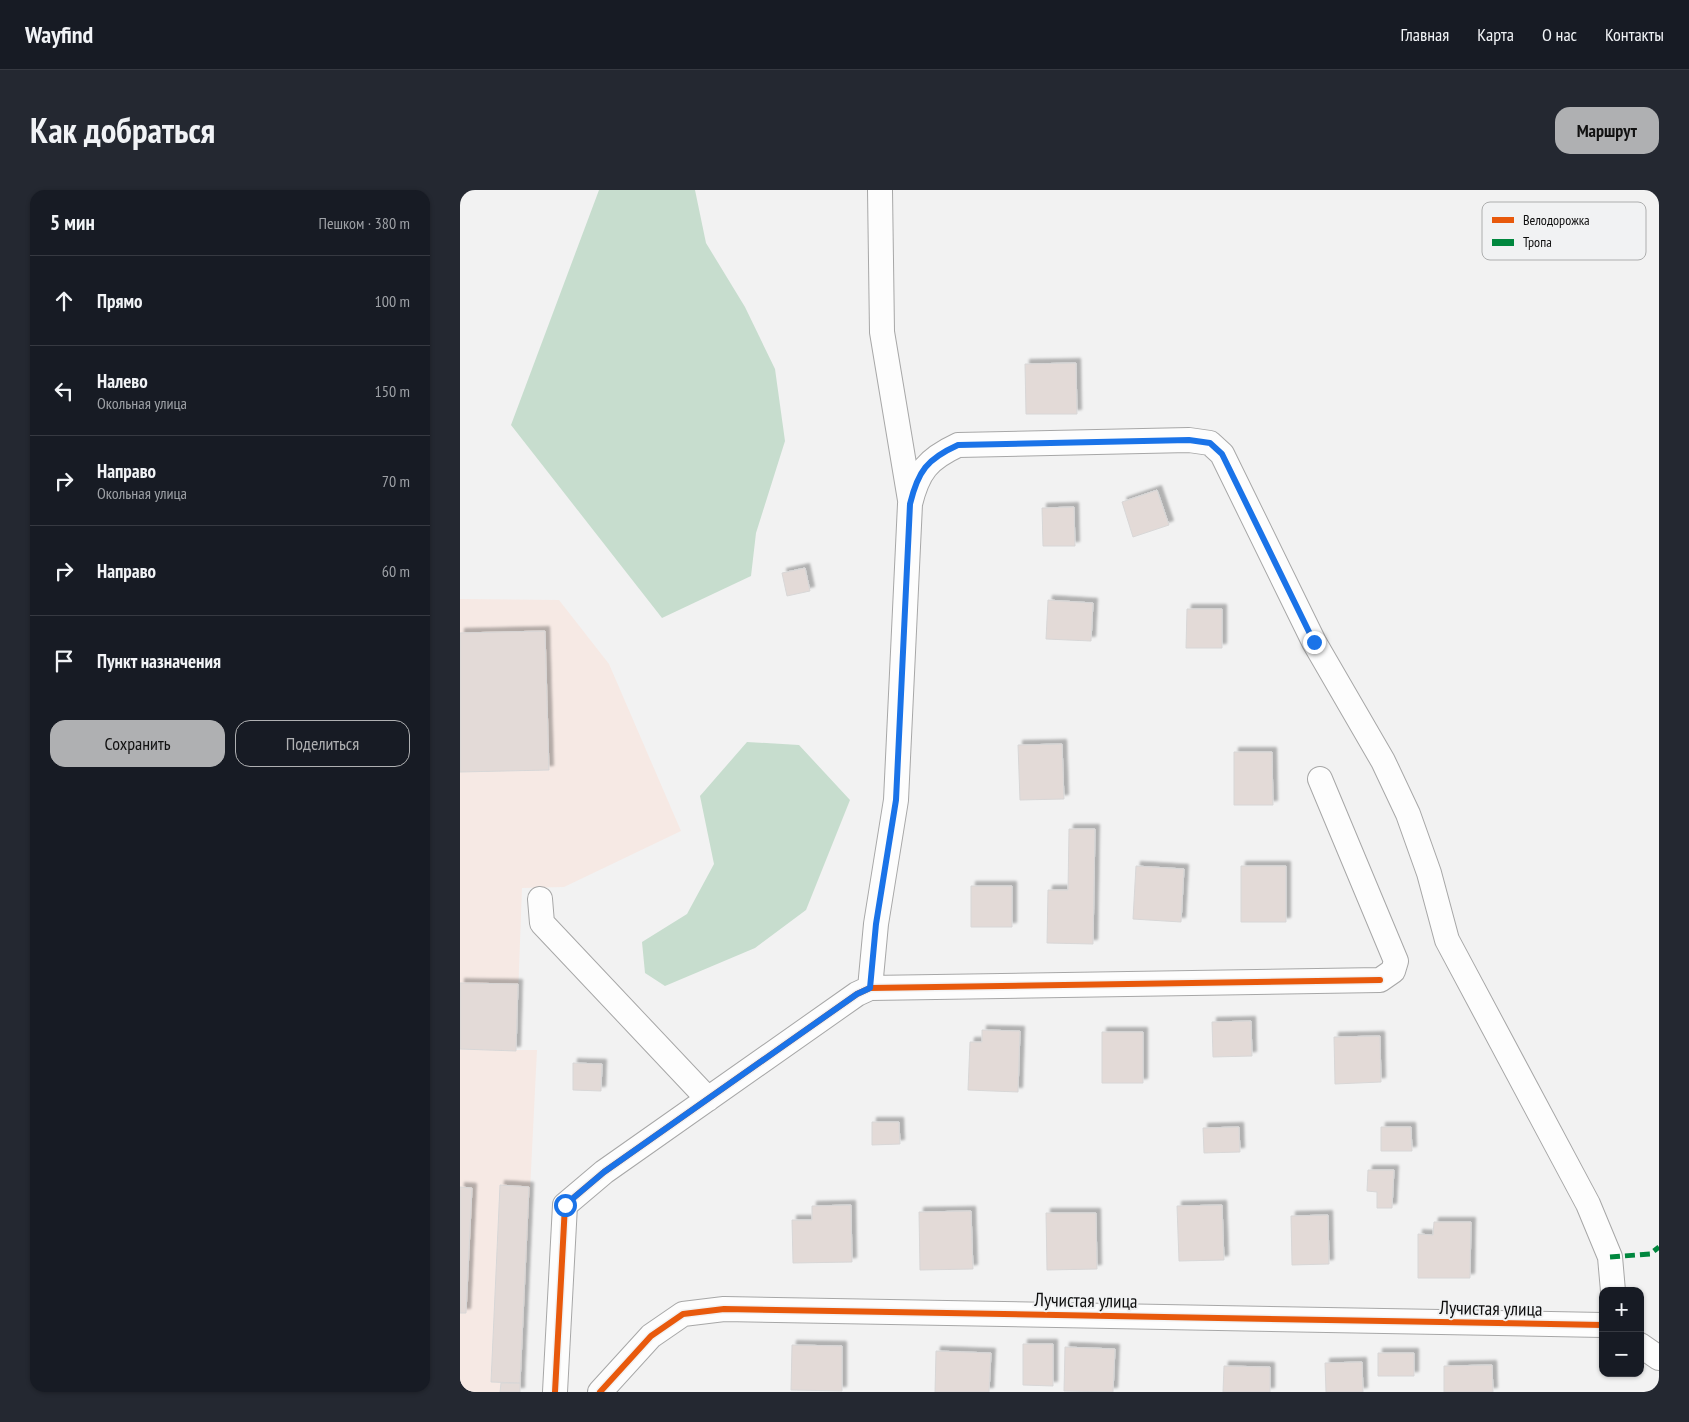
<!DOCTYPE html>
<html lang="ru">
<head>
<meta charset="utf-8">
<style>
  :root { --surface:#171b24; --page:#242831; --text:#f1f3f6; --muted:#9ea1a6; --line:#363941; --accent:#afb0b2 }
  body { margin:0; font-family:"PT Sans Narrow",sans-serif; background:var(--page); color:var(--text) }
  .controls { position:absolute; right:15px; bottom:15px; display:grid; overflow:hidden; border-radius:10px; box-shadow:0 1px 4px #0004 }
  .controls button { width:45px; height:45px; display:grid; place-items:center; padding:0; border:0; border-bottom:1px solid var(--line); background:var(--surface); color:var(--text); font:25px sans-serif }
  .stop { position:absolute; width:15px; height:15px; margin:-11px; border:4px solid #1a73e8; border-radius:50%; background:#fff }
  .stop.end { background:#1a73e8; border-color:#fff; box-shadow:0 1px 5px #0008 }
  .list { margin:0; padding:0; list-style:none }
  h2 { display:flex; justify-content:space-between; align-items:center; height:65px; margin:0; padding:0 20px; font-size:21px }
  h2 small { font-size:16px; font-weight:400; color:var(--muted) }
  .list li { display:grid; grid-template-columns:32px 1fr auto; gap:15px; align-items:center; box-sizing:border-box; height:90px; padding:0 20px; border-top:1px solid var(--line) }
  .list b { display:block; font-size:19px; white-space:nowrap }
  .list p { margin:0; font-size:16px; white-space:nowrap; color:var(--muted) }
  .list em { font-size:16px; font-style:normal; color:var(--muted) }
  .actions { display:flex; gap:10px; padding:15px 20px }
  .actions a { flex:1; padding:11px 0; border:1px solid var(--accent); border-radius:15px; text-align:center; font-size:18px; color:var(--accent) }
  .actions .main { background:var(--accent); color:#111 }
  .icon { flex:none; width:28px; height:28px; fill:none; stroke:currentColor; stroke-width:2; stroke-linecap:round; stroke-linejoin:round }
  .map { position:relative; flex:none; width:1199px; height:1202px; overflow:hidden; border-radius:15px }
  header { display:flex; align-items:center; gap:30px; box-sizing:border-box; height:70px; padding:0 25px; background:var(--surface); border-bottom:1px solid var(--line) }
  header strong { font-size:24px }
  nav { display:flex; gap:28px; margin-inline-start:auto; font-size:18px }
  .intro { display:flex; align-items:center; justify-content:space-between; box-sizing:border-box; height:120px; padding:0 30px }
  h1 { margin:0; font-size:35px }
  .button { padding:12px 22px; border-radius:15px; background:var(--accent); color:#111; font-size:18px; font-weight:700 }
  main { display:flex; gap:30px; padding:0 30px }
  aside { flex:1; background:var(--surface); border-radius:15px; box-shadow:0 1px 4px #0004 }
  .map>svg:first-child { display:block }
</style>
</head>
<body>
<header>
<strong>Wayfind</strong>
<nav><a>Главная</a><a>Карта</a><a>О нас</a><a>Контакты</a></nav>
</header>
<div class="intro"><h1>Как добраться</h1><a class="button">Маршрут</a></div>
<main>
<aside>
<h2>5 мин<small>Пешком · 380 m</small></h2>
<ul class="list">
<li><svg class="icon" aria-label="ahead" viewBox="0 0 24 24"><path d="M12 20V5M6 11l6-6 6 6"/></svg><div><b>Прямо</b></div><em>100 m</em></li>
<li><svg class="icon" aria-label="left" viewBox="0 0 24 24"><path d="M17 20v-9H6M10 6l-5 5 5 5"/></svg><div><b>Налево</b><p>Окольная улица</p></div><em>150 m</em></li>
<li><svg class="icon" aria-label="right" viewBox="0 0 24 24"><path d="M7 20v-9h11M14 6l5 5-5 5"/></svg><div><b>Направо</b><p>Окольная улица</p></div><em>70 m</em></li>
<li><svg class="icon" aria-label="right" viewBox="0 0 24 24"><path d="M7 20v-9h11M14 6l5 5-5 5"/></svg><div><b>Направо</b></div><em>60 m</em></li>
<li><svg class="icon" aria-label="arrive" viewBox="0 0 24 24"><path d="M6 21V4h12l-3 4 3 4H6"/></svg><div><b>Пункт назначения</b></div></li>
</ul>
<div class="actions"><a class="main">Сохранить</a><a>Поделиться</a></div>
</aside>
<div class="map">
<svg width="1199" height="1202" viewBox="0 0 1199 1202">
  <defs>
    <filter id="shadow"><feDropShadow dx="4.5" dy="-4.5" stdDeviation="1" flood-color="#0004"/></filter>
  </defs>
  <rect width="100%" height="100%" fill="#f2f2f2"/>
  <!-- industrial -->
  <path fill="#f6e9e4" d="M0 409 99 410 149 474 221 641 104 697 62 698 56 860H77L60 1202H0Z"/>
  <!-- green -->
  <path fill="#c7ddce" d="M139 0H235L246 53 285 117 315 179 325 251 296 343 291 386 202 428 51 235Z
    M287 552 339 555 390 610 346 720 295 758 205 796 185 783 182 752 227 724 254 674 240 606Z"/>
  <!-- building -->
  <path fill="#e3dad7" stroke="#d8d7d7" filter="url(#shadow)" d="M616 173 617 224H566L565 174Z
    M697 300 709 335 673 347 662 312Z
    M614 317 615 356H583L582 318Z
    M345 378 350 401 327 406 322 383Z
    M588 410 633 413 631 451 586 449Z
    M727 419H762V458H726Z
    M85 441 89 580 0 582V443Z
    M602 554 604 609 560 610 558 555Z
    M774 562H812L813 615H774Z
    M609 639H635L633 754 587 753 588 700H608Z
    M676 676 724 679 721 732 673 729Z
    M781 676H826V732H781Z
    M511 696H552V737H511Z
    M0 793 58 794 56 861 0 859Z
    M791 831 792 866 753 867 752 832Z
    M522 840 560 841 558 902 508 900 510 852H522Z
    M642 842H683V893H642Z
    M920 846 921 892 875 894 874 847Z
    M113 873 142 874 141 901 113 900Z
    M412 932H439L440 954 412 955Z
    M779 937 780 962 744 963 743 938Z
    M921 937H951L952 961H921Z
    M908 980H934L932 1018H917V1002L907 1001Z
    M40 995 69 997 60 1193 31 1192Z
    M0 997 12 998 6 1123H0Z
    M391 1015 392 1072 333 1073 332 1030H352V1016Z
    M762 1015 764 1070 719 1071 717 1016Z
    M511 1021 513 1079 460 1080 459 1022Z
    M586 1023H636L637 1079 587 1080Z
    M868 1025 869 1074 832 1075 831 1026Z
    M974 1032H1011L1010 1088H958V1044L973 1045Z
    M563 1154H593V1196L563 1195Z
    M332 1155 382 1156V1201L331 1200Z
    M605 1157 655 1159 653 1202 604 1201Z
    M476 1161 531 1163 529 1202H475Z
    M918 1163H954V1186H918Z
    M902 1172 903 1202H866L865 1173Z
    M1032 1175 1033 1202H984V1176Z
    M764 1176 810 1177V1202H763Z
    M41 1193H60V1202H40Z"/>
  <g fill="none" stroke-linecap="round" stroke-linejoin="round">
    <!-- minor casing -->
    <g stroke="#a7a7a7" stroke-width="26">
      <path id="minor" d="M420 0 422 142 450 310
        M80 709 82 733 248 909
        M410 798 416 734 436 610 450 314C458 281 468 269 498 255L729 250 750 253 762 264 854 452 923 571 948 624 969 683 987 750 1128 1014 1150 1067 1153 1101
        M1180 1155 1199 1168
        M95 1202 105 1015 144 982 397 804 410 798 920 790 933 781 936 771 860 589
        M140 1202 191 1146 223 1124 264 1119 1143 1135"/>
    </g>
    <!-- minor -->
    <use href="#minor" stroke="#fdfdfd" stroke-width="24"/>
    <!-- quiet -->
    <path stroke="#00873e" stroke-width="5" stroke-dasharray="10 5" stroke-linecap="butt" d="M1150 1067 1190 1064 1199 1057"/>
    <!-- cycleway casing -->
    <g stroke="#f1f2f3" stroke-width="9">
      <path id="cycleway" d="M95 1202 105 1015 144 982 397 804 410 798 920 790
        M140 1202 191 1146 223 1124 264 1119 1143 1135"/>
    </g>
    <!-- cycleway -->
    <use href="#cycleway" stroke="#e8590c" stroke-width="6"/>
  </g>
  <g fill="none" stroke-linecap="round" stroke-linejoin="round">
    <!-- route -->
    <path stroke="#1a73e8" stroke-width="6" d="M105 1015 144 982 397 804 410 798 416 734 436 610 450 314C458 281 467 269 498 255L729 250 750 253 762 264 854 452"/>
  </g>
  <g text-anchor="middle" dominant-baseline="central" stroke-width="4" stroke-linejoin="round" paint-order="stroke">
    <!-- street labels -->
    <g font-size="19" fill="#0e0e0e" stroke="#f1f2f3">
      <text transform="translate(626 1110) rotate(1)">Лучистая улица</text>
      <text transform="translate(1031 1118) rotate(1)">Лучистая улица</text>
    </g>
  </g>
  <!-- legend -->
  <rect x="1022" y="12" width="164" height="58" rx="8" fill="#f1f2f3" stroke="#adaeae" stroke-width="1"/>
  <rect x="1032" y="27" width="22" height="6" fill="#e8590c"/>
  <rect x="1032" y="49" width="22" height="7" fill="#00873e"/>
  <g font-size="14" fill="#0e0e0e">
    <text x="1063" y="35">Велодорожка</text>
    <text x="1063" y="57">Тропа</text>
  </g>
</svg>
<div class="controls">
<button>+</button>
<button>−</button>
</div>
<div class="stop" style="left:105px;top:1015px"></div>
<div class="stop end" style="left:854px;top:452px"></div>
</div>
</main>
</body>
</html>
